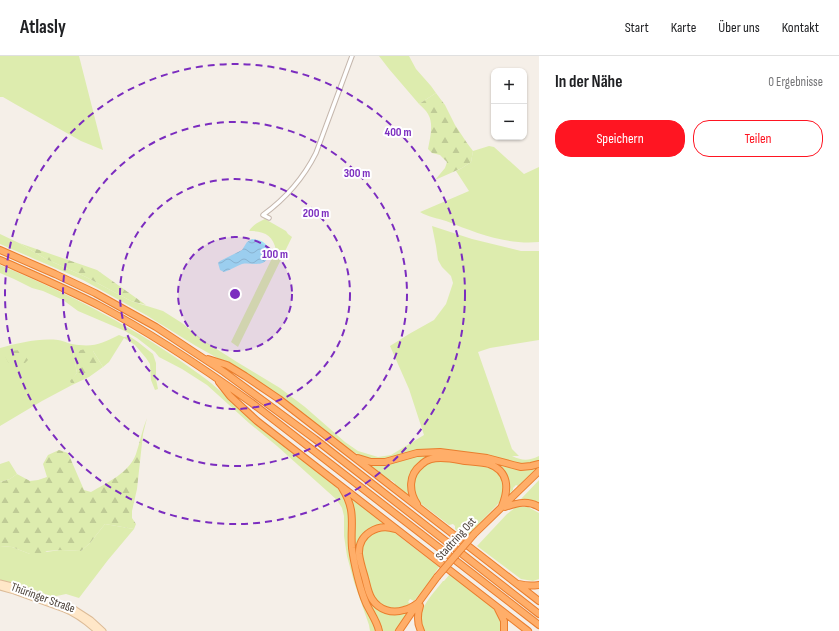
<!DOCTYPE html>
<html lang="de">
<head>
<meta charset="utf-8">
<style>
  :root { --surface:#fff; --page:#f6f6f6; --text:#202124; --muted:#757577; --line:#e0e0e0; --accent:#ff1522 }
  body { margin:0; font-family:"Sofia Sans Condensed",sans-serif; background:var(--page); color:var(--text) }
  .controls { position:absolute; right:12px; top:12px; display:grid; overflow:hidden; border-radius:8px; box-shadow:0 1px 3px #0004 }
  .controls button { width:36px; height:36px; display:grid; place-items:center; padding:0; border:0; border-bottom:1px solid var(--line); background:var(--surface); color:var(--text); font:20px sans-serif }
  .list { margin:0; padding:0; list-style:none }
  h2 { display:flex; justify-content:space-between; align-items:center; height:52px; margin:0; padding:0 16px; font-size:17px }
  h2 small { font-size:13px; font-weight:400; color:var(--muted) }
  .actions { display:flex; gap:8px; padding:12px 16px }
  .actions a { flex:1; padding:9px 0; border:1px solid var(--accent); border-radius:16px; text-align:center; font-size:14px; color:var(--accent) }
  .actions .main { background:var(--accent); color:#fff }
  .map { position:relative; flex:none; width:539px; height:575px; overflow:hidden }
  header { display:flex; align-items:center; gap:24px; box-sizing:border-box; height:56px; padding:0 20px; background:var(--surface); border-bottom:1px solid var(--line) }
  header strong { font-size:19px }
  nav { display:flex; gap:22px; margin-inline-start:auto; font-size:14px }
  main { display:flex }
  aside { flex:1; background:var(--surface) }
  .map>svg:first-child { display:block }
</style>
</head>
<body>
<header>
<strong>Atlasly</strong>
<nav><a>Start</a><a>Karte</a><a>Über uns</a><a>Kontakt</a></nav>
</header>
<main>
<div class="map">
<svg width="539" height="575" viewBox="0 0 539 575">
  <defs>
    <pattern id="forest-firs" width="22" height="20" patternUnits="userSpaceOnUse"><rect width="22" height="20" fill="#ddecae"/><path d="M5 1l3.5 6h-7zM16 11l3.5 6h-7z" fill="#bfcb96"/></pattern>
    <pattern id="water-waves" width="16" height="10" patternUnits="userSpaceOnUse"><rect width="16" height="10" fill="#a0e5f6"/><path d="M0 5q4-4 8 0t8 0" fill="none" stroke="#8bc6d4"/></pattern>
  </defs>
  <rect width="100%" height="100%" fill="#f5efe8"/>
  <!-- grass -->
  <path fill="#ddecae" d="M0 0H79L103 94 81 85 15 48 3 41H0Z
    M379 0H409L416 13 431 30 436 37 419 48 389 13Z
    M489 90 494 91 524 118 539 111V186C507 189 476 177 446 165 437 162 428 161 420 156L469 135 456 115 462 112 471 106 473 95Z
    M265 163 286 175 288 178 292 181 238 291 231 286 276 194C273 179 264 175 249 175 253 169 258 166 265 163Z
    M432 170 472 183 521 195H539V284L490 292 478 296 512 393 519 400H512C523 405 528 405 539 400V405L530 408H520L492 400 445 394 392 403 374 404 361 400 352 395 325 374 246 318 196 290 146 259 83 224 0 188V178L19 187 46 203 86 221 131 245 163 255 182 267 204 285 237 306 280 332 305 351 345 386 358 395 378 401 391 399 424 379 409 333 390 290 409 278 434 264 446 248 453 227 451 220 442 211 438 204 436 190Z
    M0 209C70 238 138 273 199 318 216 330 230 344 245 357 275 382 305 406 335 430L341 436 345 442 350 458V494L377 575H370L369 569 354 526 347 500 344 480V460L342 452 337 444 277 390 249 367 207 329 182 313 159 301 155 296 137 282 125 275 78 255 63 244 43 235 32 232 14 223 0 217Z
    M119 279 124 281 129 280 138 286 153 298 156 307V323L158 333 155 334 151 324 150 308 146 302 135 289 124 282 109 306 103 311 93 295 73 296 77 317 71 325 72 329 42 345 0 370V292C18 287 39 282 58 284 65 285 71 289 79 289 96 291 104 286 119 279Z
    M430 398 538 411 518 430 516 429 513 432V434L508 439 502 414 445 400 414 412 411 440 409 441 394 429 395 427 391 424 389 425 365 406Z
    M440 404 486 410 494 412 500 418 504 429 502 443 497 449 465 482 455 473V470L453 468 449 469 420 447 414 436V425L418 414 427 406Z
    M9 405 17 418 10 423 0 426V408Z
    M539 424V446L531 444 521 443Z
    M351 440 378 461 377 463 384 468 388 470H379L357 490 372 547 397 558 404 557 409 555 396 575H382L380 567 375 558V557L374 555 373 556 365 538 355 499 349 441Z
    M516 451H528L539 457V523L533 525 521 523 477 490 507 458Z
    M105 468 134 473 108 504 79 542 66 538 52 541 18 527 0 525V490L12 491 30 498 61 494 81 495 90 487Z
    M378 474H391L395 477 439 511 434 518 435 519 414 545 410 543 408 546 411 548C397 556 378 553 372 537 369 530 368 523 366 516 364 507 359 497 363 488 366 481 371 478 378 474Z
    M450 518 496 554 501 562 503 575H423C422 572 420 569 420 566 420 550 434 537 443 525H444Z"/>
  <!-- forest -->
  <path fill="url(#forest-firs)" d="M436 37 445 49 455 69 467 87 473 95 471 106 462 112 435 124 445 112 447 106 440 99 432 97 428 93C430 82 434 68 428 58 426 54 422 51 419 48Z
    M19 187 97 214 146 249 131 245 86 221 46 203Z
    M85 293 93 295 103 311 89 321 72 329 70 325 77 317 73 296Z
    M21 294 28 304 23 309 10 310 5 300 10 295Z
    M147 362 143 378 137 433 132 455V462L136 468 134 473 105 468 90 487 81 495 61 494 47 495 40 499 30 498 12 491 0 490V426L10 423 17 418 30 425 38 424 47 421 43 408 48 399 59 394 68 397 84 434 91 436C108 426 129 417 136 398 140 386 142 374 147 362Z"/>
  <!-- water -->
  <path fill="url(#water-waves)" d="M252 183C259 184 265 185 268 192 269 195 269 198 268 201 264 212 251 206 242 208 237 210 230 214 224 216L220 214 218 207 220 205 242 194 247 186Z"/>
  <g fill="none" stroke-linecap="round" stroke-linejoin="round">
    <!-- street casing -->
    <g stroke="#c5b7ad" stroke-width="5.5">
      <path id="street" d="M269 162 263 159C285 143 304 121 316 97L352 0"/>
    </g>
    <!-- secondary casing -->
    <g stroke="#dcbb97" stroke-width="7">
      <path id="secondary" d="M0 527 16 531 74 553 91 564 103 575
        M0 531 14 535 64 553C77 558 87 566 97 575"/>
    </g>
    <!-- highway casing -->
    <g stroke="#e97e2e" stroke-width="8">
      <path id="highway" d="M0 194 55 218 95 237 156 271 224 316 315 383 539 558
        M0 204C34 219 67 233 100 250 153 278 203 312 252 347L539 569
        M208 303 227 309 245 320 279 343 539 545
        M219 326 230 340 257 365 528 575
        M358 402 371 406H385L417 397 440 396 487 402 513 409 521 411 531 410 539 408
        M342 432C357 456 350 468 352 492 354 508 360 533 366 547 370 556 377 565 379 575
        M417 448C409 436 408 419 421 409 424 406 427 404 431 403 442 400 454 403 465 405 473 406 482 406 489 408 509 415 509 433 502 450
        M505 451C517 447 528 444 539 451
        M395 473C378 467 358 478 359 498 360 506 363 515 365 522 367 529 368 537 372 543 379 554 392 558 404 554 409 553 414 550 418 547
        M474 478 539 415
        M519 528C526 530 532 530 539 529
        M420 550C417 559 417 567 421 575
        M498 553 504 565V575
        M399 575 418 547 437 521"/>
    </g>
    <!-- street -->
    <use href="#street" stroke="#fff" stroke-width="3.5"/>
    <!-- secondary -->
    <use href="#secondary" stroke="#ffe7c8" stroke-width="5"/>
    <!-- highway -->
    <use href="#highway" stroke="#ffae69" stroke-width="6"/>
    <!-- highway-bridge casing -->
    <g stroke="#e97e2e" stroke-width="8" stroke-linecap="butt">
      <path id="highway-bridge" d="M437 521 474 478"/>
    </g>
    <!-- highway-bridge -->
    <use href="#highway-bridge" stroke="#ffae69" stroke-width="6"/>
  </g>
  <!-- distance rings -->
  <circle cx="235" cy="238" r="57" fill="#7b2cbf" fill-opacity=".12"/>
  <g fill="none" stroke="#7b2cbf" stroke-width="2" stroke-dasharray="7 5">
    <circle cx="235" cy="238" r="57"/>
    <circle cx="235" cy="238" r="115"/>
    <circle cx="235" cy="238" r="172"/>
    <circle cx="235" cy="238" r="230"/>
  </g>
  <g text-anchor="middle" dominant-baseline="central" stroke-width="4" stroke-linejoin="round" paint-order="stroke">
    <!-- street labels -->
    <g font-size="12" fill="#493e36" stroke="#fff">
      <text transform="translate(456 483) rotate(-48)">Stadtring Ost</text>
      <text transform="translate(43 542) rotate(20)">Thüringer Straße</text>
    </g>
  </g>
  <circle cx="235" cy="238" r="6" fill="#7b2cbf" stroke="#fff" stroke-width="2"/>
  <g font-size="12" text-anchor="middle" font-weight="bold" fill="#7b2cbf" stroke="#fff" stroke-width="4" stroke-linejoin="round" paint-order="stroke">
    <text x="398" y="80">400 m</text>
    <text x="357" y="121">300 m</text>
    <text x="316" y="161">200 m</text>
    <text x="275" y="202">100 m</text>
  </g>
</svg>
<div class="controls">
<button>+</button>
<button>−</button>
</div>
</div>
<aside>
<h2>In der Nähe<small>0 Ergebnisse</small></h2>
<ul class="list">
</ul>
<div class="actions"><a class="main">Speichern</a><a>Teilen</a></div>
</aside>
</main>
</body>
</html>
